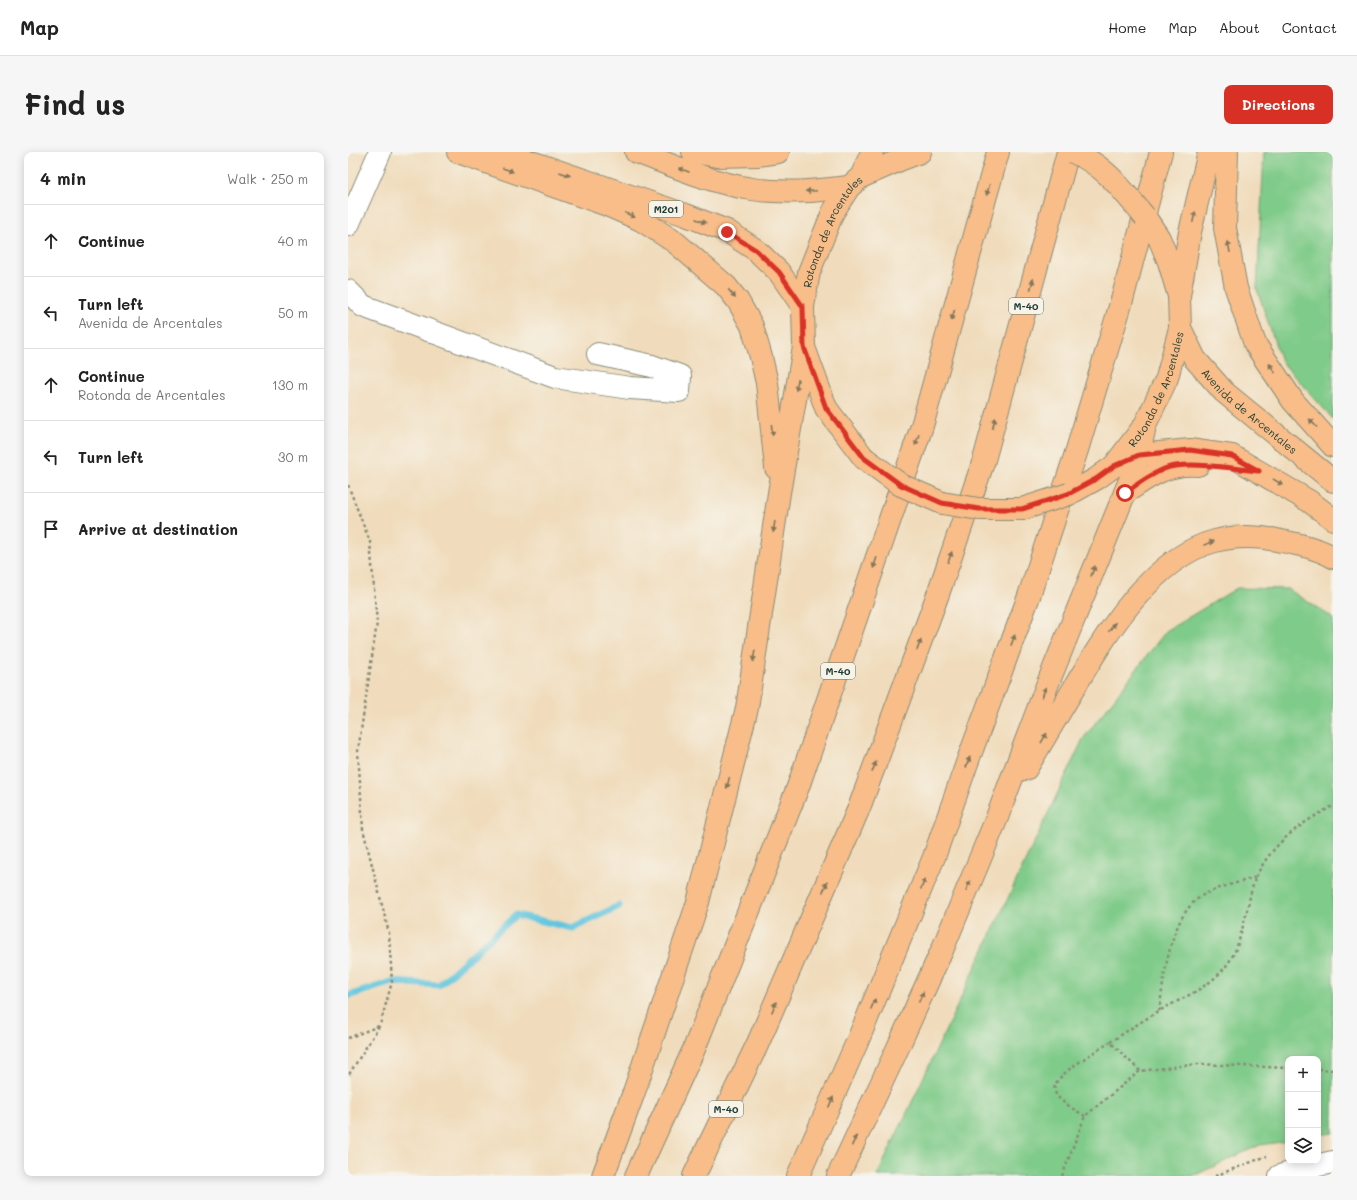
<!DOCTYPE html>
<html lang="en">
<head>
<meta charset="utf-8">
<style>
  :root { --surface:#fff; --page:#f6f6f6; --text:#222; --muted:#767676; --line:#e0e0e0; --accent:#d93025 }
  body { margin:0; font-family:Mali,sans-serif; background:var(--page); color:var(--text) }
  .controls { position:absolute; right:12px; bottom:12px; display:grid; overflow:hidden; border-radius:8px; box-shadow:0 2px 10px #0003 }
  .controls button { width:36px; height:36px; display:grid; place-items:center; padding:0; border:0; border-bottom:1px solid var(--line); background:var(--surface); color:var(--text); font:20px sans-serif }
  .stop { position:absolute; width:12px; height:12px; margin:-9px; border:3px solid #d93025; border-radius:50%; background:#fff }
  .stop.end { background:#d93025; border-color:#fff; box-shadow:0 1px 4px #0008 }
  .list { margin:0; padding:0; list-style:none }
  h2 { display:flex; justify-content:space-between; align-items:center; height:52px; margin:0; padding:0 16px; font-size:17px }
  h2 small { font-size:13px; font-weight:400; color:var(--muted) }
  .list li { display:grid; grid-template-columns:26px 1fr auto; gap:12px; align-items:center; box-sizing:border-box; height:72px; padding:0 16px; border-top:1px solid var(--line) }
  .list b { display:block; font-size:15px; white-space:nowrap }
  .list p { margin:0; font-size:13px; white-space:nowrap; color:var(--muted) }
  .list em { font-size:13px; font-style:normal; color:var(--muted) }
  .icon { flex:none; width:22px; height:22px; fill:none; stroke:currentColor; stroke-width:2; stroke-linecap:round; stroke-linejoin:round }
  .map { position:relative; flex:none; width:985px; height:1024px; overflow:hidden; border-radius:8px }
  header { display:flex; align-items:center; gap:24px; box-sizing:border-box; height:56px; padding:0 20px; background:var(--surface); border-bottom:1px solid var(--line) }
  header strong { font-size:19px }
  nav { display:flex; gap:22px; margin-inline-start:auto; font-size:14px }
  .intro { display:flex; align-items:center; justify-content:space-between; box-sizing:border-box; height:96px; padding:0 24px }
  h1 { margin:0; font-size:28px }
  .button { padding:10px 18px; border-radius:8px; background:var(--accent); color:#fff; font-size:14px; font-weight:700 }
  main { display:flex; gap:24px; padding:0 24px }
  aside { flex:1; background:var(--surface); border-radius:8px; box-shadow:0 2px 10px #0003 }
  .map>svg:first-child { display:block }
</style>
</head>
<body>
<header>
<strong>Map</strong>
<nav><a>Home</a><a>Map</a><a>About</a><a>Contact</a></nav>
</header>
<div class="intro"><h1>Find us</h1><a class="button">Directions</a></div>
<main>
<aside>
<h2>4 min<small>Walk · 250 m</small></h2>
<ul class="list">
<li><svg class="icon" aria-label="ahead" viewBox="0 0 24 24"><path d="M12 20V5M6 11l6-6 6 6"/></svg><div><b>Continue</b></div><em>40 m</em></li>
<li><svg class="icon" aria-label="left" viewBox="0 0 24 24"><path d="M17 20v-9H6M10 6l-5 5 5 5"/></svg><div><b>Turn left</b><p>Avenida de Arcentales</p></div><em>50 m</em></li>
<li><svg class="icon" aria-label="ahead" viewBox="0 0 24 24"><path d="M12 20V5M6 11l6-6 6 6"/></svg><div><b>Continue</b><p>Rotonda de Arcentales</p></div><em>130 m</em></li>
<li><svg class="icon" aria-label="left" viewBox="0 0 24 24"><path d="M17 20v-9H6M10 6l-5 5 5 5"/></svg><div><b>Turn left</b></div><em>30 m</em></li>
<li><svg class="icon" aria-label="arrive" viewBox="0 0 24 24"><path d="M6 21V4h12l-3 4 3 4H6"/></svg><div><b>Arrive at destination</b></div></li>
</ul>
</aside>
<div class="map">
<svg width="985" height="1024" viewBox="0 0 985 1024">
  <rect width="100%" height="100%" fill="#f7f3e8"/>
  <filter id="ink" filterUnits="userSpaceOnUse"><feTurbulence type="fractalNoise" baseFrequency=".025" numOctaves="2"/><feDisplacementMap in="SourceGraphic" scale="8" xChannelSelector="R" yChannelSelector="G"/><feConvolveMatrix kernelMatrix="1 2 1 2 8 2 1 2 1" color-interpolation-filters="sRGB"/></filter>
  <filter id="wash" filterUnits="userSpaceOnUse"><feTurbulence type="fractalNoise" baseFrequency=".012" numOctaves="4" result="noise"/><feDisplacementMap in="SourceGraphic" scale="16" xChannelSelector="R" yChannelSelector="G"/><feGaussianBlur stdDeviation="0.9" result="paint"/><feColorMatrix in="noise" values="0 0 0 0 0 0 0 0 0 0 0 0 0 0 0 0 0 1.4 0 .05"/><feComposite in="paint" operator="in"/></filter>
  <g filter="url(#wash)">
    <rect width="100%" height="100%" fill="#f0dcbc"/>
    <!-- green -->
    <path fill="#7fcb89" stroke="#4f845e" d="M916 0H985V267L933 209 909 137Z
      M889 436 940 437 985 466V981L970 983V907H940V989L912 993 845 1024H529L735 587 818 479Z"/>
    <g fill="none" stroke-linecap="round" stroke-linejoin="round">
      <!-- stream -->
      <path stroke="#61c6de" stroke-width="7" d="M0 844 44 830 91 833 168 763 225 776 271 754"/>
    </g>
  </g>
  <g filter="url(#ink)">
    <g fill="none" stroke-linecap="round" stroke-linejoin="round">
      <!-- street casing -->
      <g stroke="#888c78" stroke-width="24">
        <path id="street" d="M0 73 32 0
          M0 139 15 154 207 225 282 236 331 239 332 224 304 214 250 202
          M932 1024 961 1015 985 1010"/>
      </g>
      <!-- primary casing -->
      <g stroke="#888c78" stroke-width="24">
        <g id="primary">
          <path d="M154 0 338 63 379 79 408 98 431 120 455 155"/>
          <path d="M288 0C326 14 364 31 404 37 437 42 469 39 501 35"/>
          <path id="s1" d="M832 176 847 207 876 240 985 329"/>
          <path id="s2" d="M516 306 478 256 456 195 455 155 461 120 485 60 501 35 513 25 554 7 572 0"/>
          <path d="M774 310 791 303 842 298 884 304 961 349 985 367"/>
          <path d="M777 341C800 325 820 310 850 313"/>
          <path id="s3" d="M721 342 748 327 766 314 797 273 819 226 832 176 831 144 821 110 811 86 797 65"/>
        </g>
      </g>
      <!-- highway casing -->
      <g stroke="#888c78" stroke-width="24">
        <path id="highway" d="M110 0 259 53 293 68 327 90 378 134 390 149 404 174 413 205 419 231 428 316
          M345 0 369 4 409 3 430 0
          M879 0 877 76 888 136 907 192 945 249 985 294
          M513 25 524 0
          M831 144 842 80 861 0
          M678 617C693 592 708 566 723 541 755 487 802 406 867 389 889 383 911 384 933 389 951 392 969 396 985 405
          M255 1024 286 940 350 750 399 556 431 341 456 195
          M288 1024 346 897 450 635 574 274 650 0
          M346 1024 410 891 511 656 590 442 636 308 720 0
          M450 1024 510 888 586 705 619 611 681 444 729 298 774 148 813 0
          M490 1024 547 902 595 796 648 668 698 536 784 323 791 303 797 273"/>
      </g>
      <!-- path -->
      <path stroke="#888c78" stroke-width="2.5" stroke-dasharray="3 3" stroke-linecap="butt" d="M0 333 22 390 29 471 10 599 15 677 41 781 44 830 32 873 0 924
        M811 859C817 822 821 761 857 742 871 735 893 730 908 725
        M0 886 31 874
        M970 917 985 918
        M792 919 762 890C778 880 794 869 811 859 834 846 861 836 878 814 890 799 893 780 898 763 901 751 903 736 908 725 923 692 954 670 985 654
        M737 964C729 959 712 950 708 942 706 939 706 934 708 931 719 915 746 901 762 890
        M714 1024 737 964 792 919 850 912 940 916
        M867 1024 919 1004"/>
      <!-- street -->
      <use href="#street" stroke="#fff" stroke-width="22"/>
      <!-- primary -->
      <use href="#primary" stroke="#f8bd89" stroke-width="22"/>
      <!-- highway -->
      <use href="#highway" stroke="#f8bd89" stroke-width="22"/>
      <!-- primary-bridge casing -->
      <g stroke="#888c78" stroke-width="24" stroke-linecap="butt">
        <path id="primary-bridge" d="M725 0C758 14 774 38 797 65
          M516 306 553 333 594 351 631 357H674L721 342"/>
      </g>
      <!-- primary-bridge -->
      <use href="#primary-bridge" stroke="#f8bd89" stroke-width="22"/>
    </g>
    <!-- one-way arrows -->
    <defs><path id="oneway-solid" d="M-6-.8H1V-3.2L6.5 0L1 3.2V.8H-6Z"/></defs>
    <g fill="#81775a">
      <use href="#oneway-solid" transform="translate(160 18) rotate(20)"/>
      <use href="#oneway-solid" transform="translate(336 18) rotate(-159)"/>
      <use href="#oneway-solid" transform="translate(217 22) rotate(19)"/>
      <use href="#oneway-solid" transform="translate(640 38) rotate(106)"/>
      <use href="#oneway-solid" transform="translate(463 39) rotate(178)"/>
      <use href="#oneway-solid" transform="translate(282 63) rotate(24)"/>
      <use href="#oneway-solid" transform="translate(846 65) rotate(-77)"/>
      <use href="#oneway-solid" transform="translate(353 69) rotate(21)"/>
      <use href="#oneway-solid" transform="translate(881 95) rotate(-100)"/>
      <use href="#oneway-solid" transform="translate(684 132) rotate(-75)"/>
      <use href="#oneway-solid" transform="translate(384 142) rotate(51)"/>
      <use href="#oneway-solid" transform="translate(605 163) rotate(106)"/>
      <use href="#oneway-solid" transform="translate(924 216) rotate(-123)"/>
      <use href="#oneway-solid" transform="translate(449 233) rotate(100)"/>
      <use href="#oneway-solid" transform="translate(646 271) rotate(-75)"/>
      <use href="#oneway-solid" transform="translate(965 271) rotate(-132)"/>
      <use href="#oneway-solid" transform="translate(424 278) rotate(84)"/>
      <use href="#oneway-solid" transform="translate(569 288) rotate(109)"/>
      <use href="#oneway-solid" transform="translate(930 330) rotate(31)"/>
      <use href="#oneway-solid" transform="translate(426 375) rotate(99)"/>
      <use href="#oneway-solid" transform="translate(861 391) rotate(-21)"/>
      <use href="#oneway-solid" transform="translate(602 405) rotate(-71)"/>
      <use href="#oneway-solid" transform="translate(527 411) rotate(109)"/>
      <use href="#oneway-solid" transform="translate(745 419) rotate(-68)"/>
      <use href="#oneway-solid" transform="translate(764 475) rotate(-53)"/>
      <use href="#oneway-solid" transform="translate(665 488) rotate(-70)"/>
      <use href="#oneway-solid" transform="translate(571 493) rotate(-70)"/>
      <use href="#oneway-solid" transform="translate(406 504) rotate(99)"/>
      <use href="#oneway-solid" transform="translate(696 540) rotate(-69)"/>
      <use href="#oneway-solid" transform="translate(696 586) rotate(-59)"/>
      <use href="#oneway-solid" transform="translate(620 610) rotate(-70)"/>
      <use href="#oneway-solid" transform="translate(526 615) rotate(-70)"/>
      <use href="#oneway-solid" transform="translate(380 631) rotate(104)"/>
      <use href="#oneway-solid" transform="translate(575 732) rotate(-67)"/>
      <use href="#oneway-solid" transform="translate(620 734) rotate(-68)"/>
      <use href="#oneway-solid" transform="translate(477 735) rotate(-67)"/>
      <use href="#oneway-solid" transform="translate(573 845) rotate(-66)"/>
      <use href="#oneway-solid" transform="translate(525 852) rotate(-67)"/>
      <use href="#oneway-solid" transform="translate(426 855) rotate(-67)"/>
      <use href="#oneway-solid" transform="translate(483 950) rotate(-66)"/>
      <use href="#oneway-solid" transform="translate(506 989) rotate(-65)"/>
    </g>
  </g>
  <g fill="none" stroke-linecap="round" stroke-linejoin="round" filter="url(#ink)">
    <!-- route -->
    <path stroke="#d93025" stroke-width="5" d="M379 80 408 98 431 120 455 155 456 195 478 256 516 306 553 333 594 351 631 357H674L720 342 748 327 766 314 791 303 842 298 884 304 911 319C887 317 838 308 816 317 802 323 789 332 777 341"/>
  </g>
  <g text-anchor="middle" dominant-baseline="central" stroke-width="3.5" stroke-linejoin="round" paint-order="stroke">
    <!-- shield labels -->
    <g fill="#f7f3e8" stroke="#60746a" stroke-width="1">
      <rect x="301" y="49" width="34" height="16" rx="3"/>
      <rect x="661" y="146" width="34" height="16" rx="3"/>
      <rect x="473" y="511" width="34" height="16" rx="3"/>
      <rect x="361" y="949" width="34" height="16" rx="3"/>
    </g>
    <g font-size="10" font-weight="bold" fill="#1f3d34">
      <text x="318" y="57">M201</text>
      <text x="678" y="154">M-40</text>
      <text x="490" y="519">M-40</text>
      <text x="378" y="957">M-40</text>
    </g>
    <!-- street labels -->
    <g font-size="11" fill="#1f3d34" stroke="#f7f3e8">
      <text stroke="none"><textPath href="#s2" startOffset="250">Rotonda de Arcentales</textPath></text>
      <text stroke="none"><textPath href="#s3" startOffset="142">Rotonda de Arcentales</textPath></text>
      <text stroke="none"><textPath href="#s1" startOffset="110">Avenida de Arcentales</textPath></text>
    </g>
  </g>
</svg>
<div class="controls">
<button>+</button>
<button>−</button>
<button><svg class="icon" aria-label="layers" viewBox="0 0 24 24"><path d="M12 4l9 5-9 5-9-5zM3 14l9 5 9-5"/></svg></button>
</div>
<div class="stop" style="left:777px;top:341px"></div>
<div class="stop end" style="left:379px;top:80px"></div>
</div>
</main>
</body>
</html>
